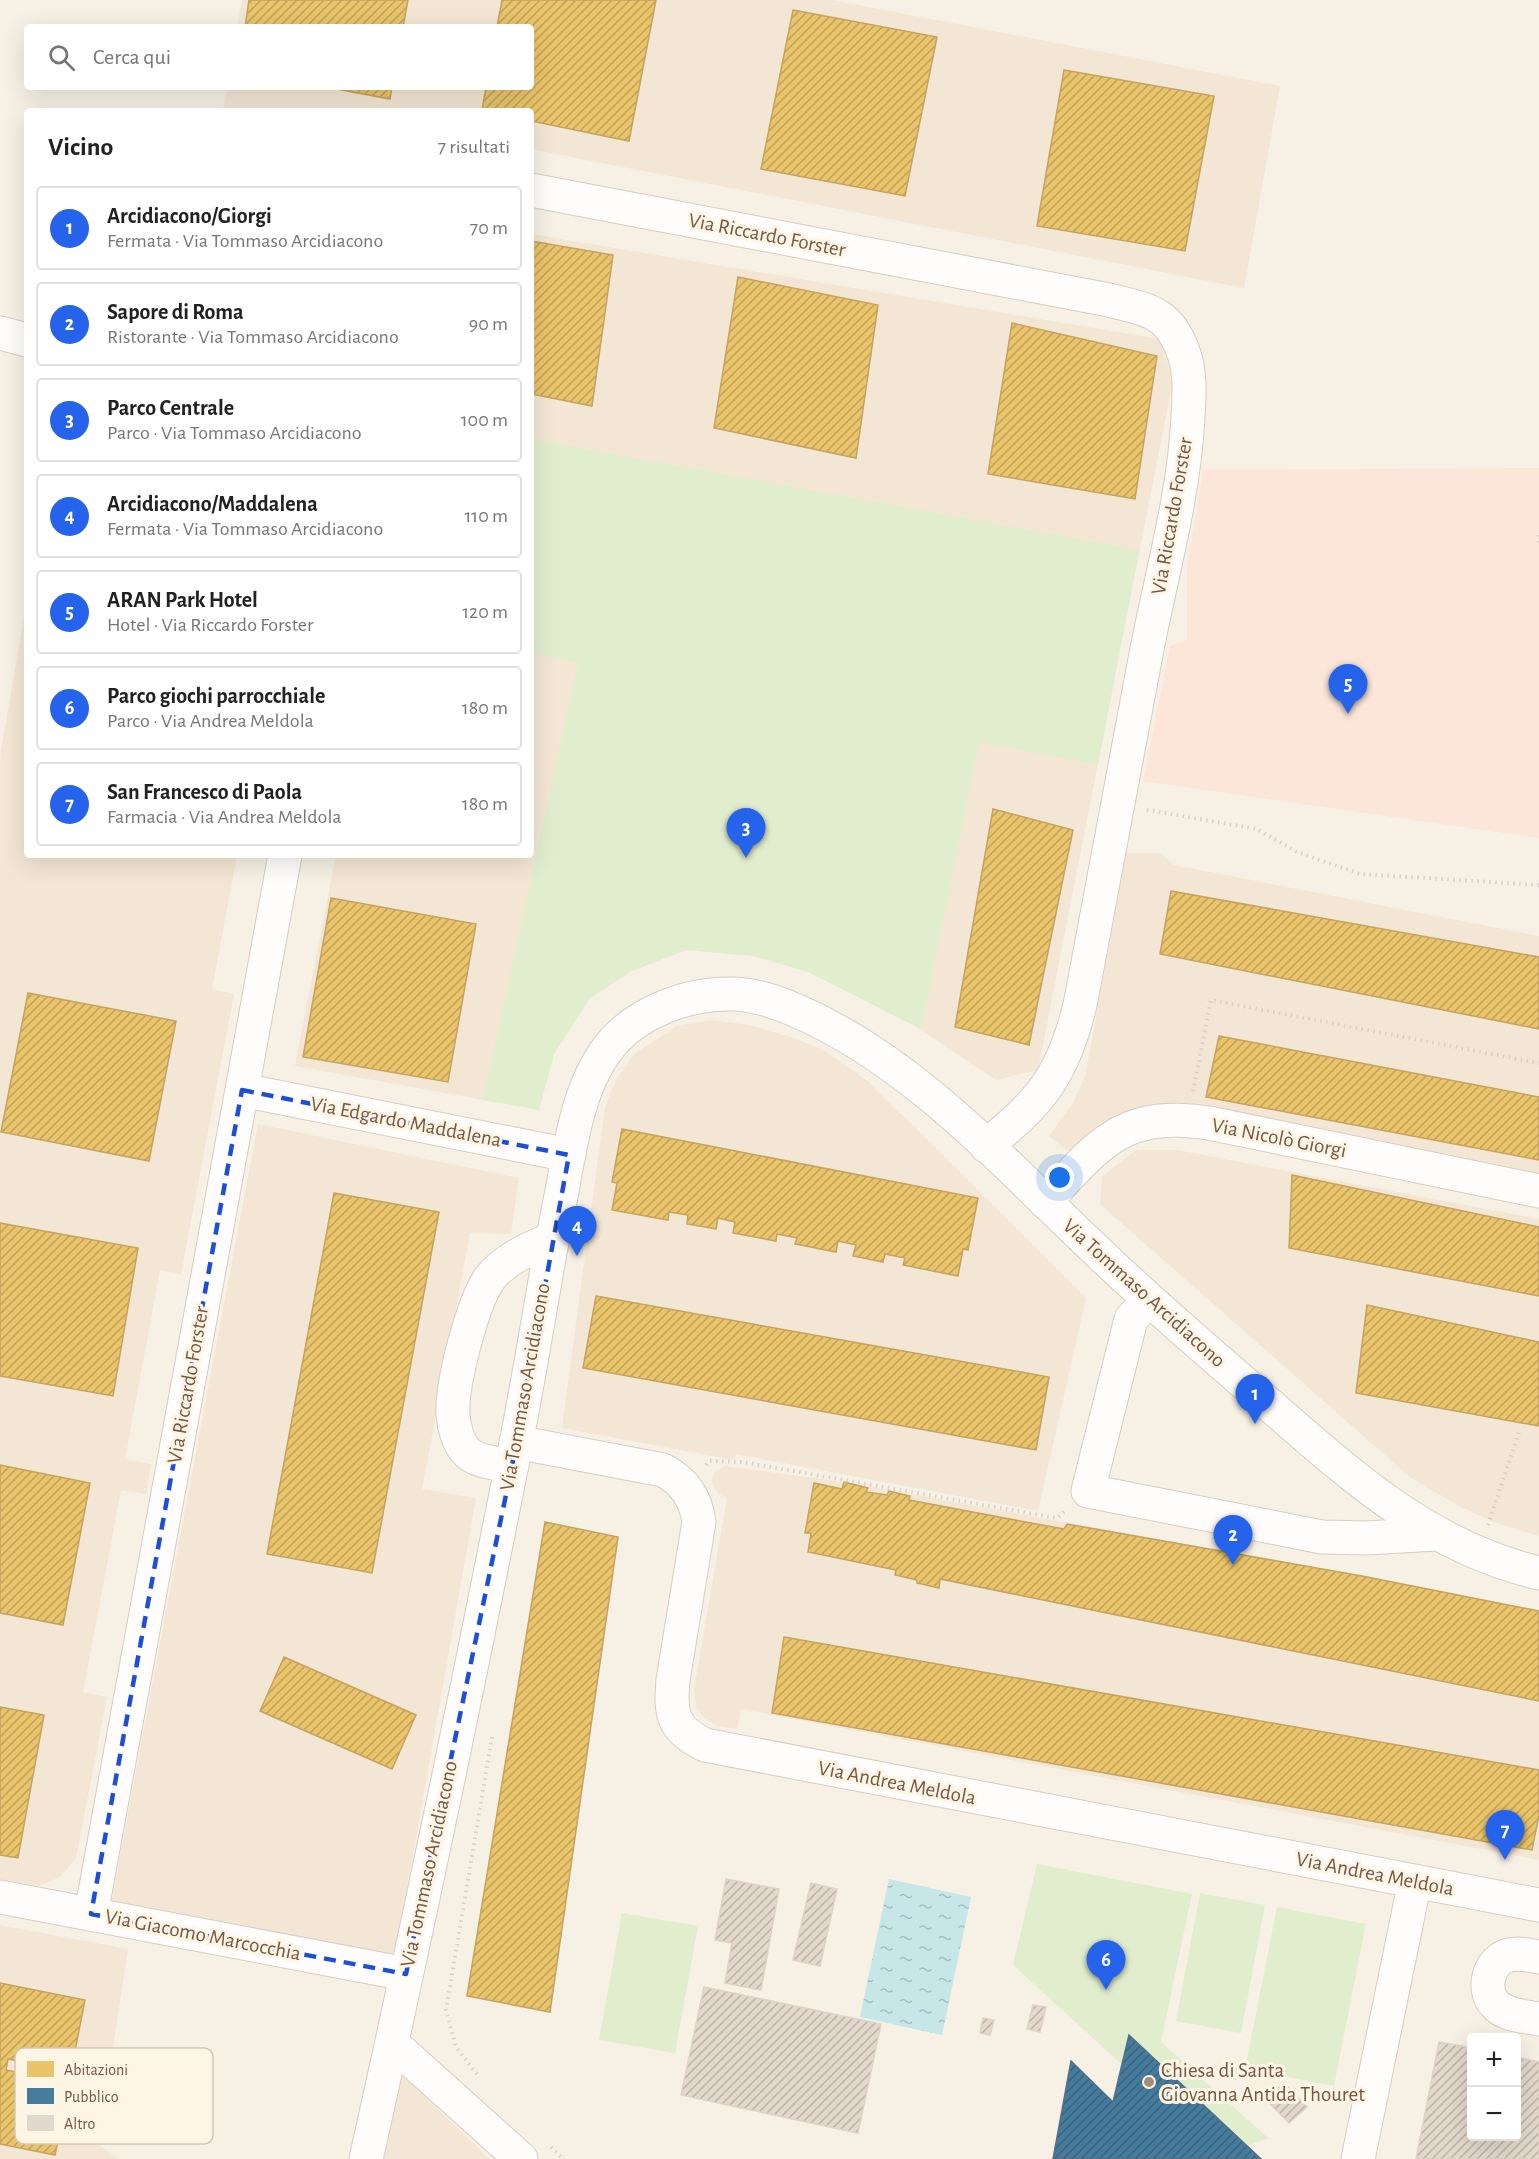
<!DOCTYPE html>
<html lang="it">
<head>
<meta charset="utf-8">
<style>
  :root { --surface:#fff; --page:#f6f6f6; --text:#222; --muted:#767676; --line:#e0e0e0; --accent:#2563eb }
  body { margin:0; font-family:"Alegreya Sans",sans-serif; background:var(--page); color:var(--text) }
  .controls { position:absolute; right:18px; bottom:18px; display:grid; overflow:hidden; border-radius:6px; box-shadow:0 6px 24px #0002 }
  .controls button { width:54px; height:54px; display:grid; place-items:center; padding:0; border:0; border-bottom:2px solid var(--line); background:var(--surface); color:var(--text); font:30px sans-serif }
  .you { position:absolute; left:1060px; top:1178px; width:21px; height:21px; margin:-15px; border:4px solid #fff; border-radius:50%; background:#1a73e8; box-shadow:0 0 0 9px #1a73e833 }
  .badge { display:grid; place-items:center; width:39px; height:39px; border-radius:50%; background:var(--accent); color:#fff; font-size:20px; font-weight:700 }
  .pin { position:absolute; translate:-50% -50px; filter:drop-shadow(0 2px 3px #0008) }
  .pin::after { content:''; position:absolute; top:32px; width:21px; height:18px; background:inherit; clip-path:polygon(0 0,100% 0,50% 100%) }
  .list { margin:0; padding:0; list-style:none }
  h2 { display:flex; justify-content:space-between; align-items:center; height:78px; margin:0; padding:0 24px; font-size:26px }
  h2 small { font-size:20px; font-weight:400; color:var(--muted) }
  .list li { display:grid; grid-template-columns:39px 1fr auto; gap:18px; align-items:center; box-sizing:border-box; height:84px; margin:0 12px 12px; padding:0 12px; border:2px solid var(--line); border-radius:6px }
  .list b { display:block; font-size:22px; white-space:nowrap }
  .list p { margin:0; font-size:20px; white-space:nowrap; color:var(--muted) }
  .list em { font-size:20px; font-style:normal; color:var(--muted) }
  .icon { flex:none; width:33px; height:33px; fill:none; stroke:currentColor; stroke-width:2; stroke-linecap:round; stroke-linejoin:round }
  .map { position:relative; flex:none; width:1539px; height:2159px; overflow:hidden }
  .search { position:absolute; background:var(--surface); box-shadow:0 6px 24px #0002; left:24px; top:24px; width:510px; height:66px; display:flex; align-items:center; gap:15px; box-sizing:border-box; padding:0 21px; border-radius:6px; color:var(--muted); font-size:22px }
  .panel { position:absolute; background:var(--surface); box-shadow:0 6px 24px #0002; left:24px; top:108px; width:510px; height:750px; border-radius:6px }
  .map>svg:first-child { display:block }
</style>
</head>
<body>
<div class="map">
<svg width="1539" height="2159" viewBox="0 0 1539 2159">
  <defs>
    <pattern id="water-ripples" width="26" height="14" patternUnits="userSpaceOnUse" patternTransform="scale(1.5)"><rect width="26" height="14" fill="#c6e6e8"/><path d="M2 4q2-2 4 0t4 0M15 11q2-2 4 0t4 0" fill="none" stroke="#a5bdbe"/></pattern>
    <pattern id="homes-hatch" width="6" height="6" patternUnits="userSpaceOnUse" patternTransform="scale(1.5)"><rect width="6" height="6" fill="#e9c46a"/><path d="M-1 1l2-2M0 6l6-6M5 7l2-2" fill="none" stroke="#c1a259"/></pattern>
    <pattern id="public-hatch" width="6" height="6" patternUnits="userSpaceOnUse" patternTransform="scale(1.5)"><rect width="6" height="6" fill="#457b9d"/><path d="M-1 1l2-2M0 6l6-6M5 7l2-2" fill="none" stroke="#3c637b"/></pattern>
    <pattern id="building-hatch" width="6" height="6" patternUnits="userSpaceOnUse" patternTransform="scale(1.5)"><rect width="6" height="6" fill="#e3d8cc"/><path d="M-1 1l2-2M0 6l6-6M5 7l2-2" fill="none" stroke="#bdb2a7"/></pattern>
  </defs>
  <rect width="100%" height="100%" fill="#f6f0e5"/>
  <!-- residential -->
  <path fill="#f3e6d4" d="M242 0H832L1280 86 1244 288 531 149V111H223L227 87H531V27H237Z
    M531 234 1159 339 1173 380 1038 1070 996 1080 893 1011 808 972 754 956 686 950 632 971 590 998 554 1054 539 1110 295 1066 336 855H531Z
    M27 600V855H237L212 989 234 994 181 1274 160 1270 125 1459 151 1464 146 1494 121 1490 83 1692 107 1697 76 1858 60 1877 39 1886 0 1879V756Z
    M1126 853H1160L1174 865 1539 936V1179L1119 1116 1101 1122 1069 1152 1049 1136 1073 1103 1085 1077Z
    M711 1020 749 1025 794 1038 825 1051 869 1082 1086 1298 1038 1511 736 1454 734 1460 562 1428 605 1107 617 1079 634 1054 677 1026Z
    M258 1124 519 1178 511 1234 470 1233 422 1489 476 1498 395 1957 111 1904Z
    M1136 1150H1177L1539 1219V1536L1494 1522 1461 1507 1411 1478 1100 1204 1102 1177Z
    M724 1466 844 1482 1362 1576 1539 1611V1860L741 1709 737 1729 718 1726 704 1718 696 1707 694 1690 727 1498 719 1494 714 1488 712 1480 714 1473Z
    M0 1925 128 1949 98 2144 119 2159H0Z
    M399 2071 489 2159H381Z"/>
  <!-- commercial -->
  <path fill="#fbe6d9" d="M1539 468V838L1143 781 1170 646 1187 639V567L1203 470Z"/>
  <!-- park -->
  <path fill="#e1eece" d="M531 439 1139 550 1098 765 979 742 921 1029 808 972 754 956 686 950 632 971 590 998 554 1054 539 1110 483 1100 578 663 531 653Z
    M1037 1864 1192 1894 1161 2042 1268 2138 1222 2156 1013 1965Z
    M1200 1893 1265 1905 1241 2033 1176 2021Z
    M1277 1907 1366 1924 1334 2086 1245 2069Z
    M622 1913 698 1926 675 2053 599 2040Z"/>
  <!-- water -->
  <path fill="url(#water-ripples)" d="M889 1879 971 1897 942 2035 860 2017Z"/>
  <!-- homes -->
  <path fill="url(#homes-hatch)" stroke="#c6a35f" stroke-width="1.5" d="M249 0H408L403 27H245Z
    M502 0H656L629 141 531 121V111L482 110 486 87H531V27H497Z
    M793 10 937 37 905 196 761 169Z
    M1064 70 1214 96 1185 251 1037 226Z
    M326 87H392L390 99Z
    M531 241 613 255 592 406 531 394Z
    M738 277 878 305 856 458 714 428Z
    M1012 323 1157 356 1135 499 988 474Z
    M993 809 1073 830 1029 1045 955 1027Z
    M1171 891 1539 957V1029L1160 954Z
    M331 898 476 924 448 1082 303 1057Z
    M28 993 176 1021 149 1161 1 1132Z
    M1219 1036 1539 1097V1160L1206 1097Z
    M622 1129 978 1198 968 1250 963 1249 958 1276 903 1265 905 1258 885 1254 883 1262 853 1256 856 1245 838 1241 836 1252 795 1244 797 1238 777 1234 776 1241 733 1233 735 1222 718 1218 716 1229 687 1224 688 1215 669 1212 668 1220 612 1210 617 1183 612 1182Z
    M1292 1175 1539 1227V1296L1289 1248Z
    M334 1193 439 1212 372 1573 267 1554Z
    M0 1223 138 1248 113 1396 0 1376Z
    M596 1296 1049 1377 1036 1450 583 1368Z
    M1367 1305 1539 1342V1426L1356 1393Z
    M0 1465 90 1483 63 1625 0 1613Z
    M844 1482 868 1488 866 1492 887 1495 889 1491 910 1496 909 1500 1020 1521 1064 1529 1067 1524 1362 1576 1539 1611V1701L940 1579 939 1588 917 1583V1580L895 1575 896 1570 808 1552 811 1533H805L814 1483 842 1489Z
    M545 1522 618 1537 550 2012 467 1996Z
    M784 1637 1539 1770V1815L1532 1850 772 1713Z
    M284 1657 416 1715 392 1769 260 1711Z
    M0 1707 44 1715 18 1858 0 1855Z
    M0 1983 85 2000 71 2071 8 2059 6 2070 70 2083 55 2155 0 2144Z"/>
  <!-- public -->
  <path fill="url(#public-hatch)" stroke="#547082" stroke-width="1.5" d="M1129 2035 1261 2159H1053L1071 2061 1113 2102Z"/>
  <!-- building -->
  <path fill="url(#building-hatch)" stroke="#dfd2c7" stroke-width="1.5" d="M726 1879 779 1889 761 1990 725 1983 732 1943 715 1940Z
    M811 1883 837 1889 820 1966 793 1960Z
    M704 1987 881 2024 858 2133 681 2095Z
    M1033 2005 1046 2007 1040 2032 1027 2029Z
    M983 2018 994 2020 990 2035 980 2033Z
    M1439 2042 1472 2048V2136H1516V2057L1539 2062V2159H1416Z
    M1284 2083 1307 2107 1289 2123 1266 2100Z"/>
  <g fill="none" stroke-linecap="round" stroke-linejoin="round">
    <!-- minor casing -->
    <g stroke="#d8cdc3" stroke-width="35">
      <path id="minor" d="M531 190 1109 300C1149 310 1170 312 1184 354 1191 375 1189 396 1188 417 1184 496 1162 572 1147 649 1124 768 1103 887 1080 1005 1063 1075 1041 1102 986 1146
        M0 333 27 340
        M242 1090 569 1155
        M1045 1202C1099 1144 1122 1110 1209 1123L1539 1191
        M1149 1301 1131 1319 1088 1491 1322 1537 1367 1538 1436 1534
        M516 1442 663 1470C684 1481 696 1499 699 1522L673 1680C670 1714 672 1729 705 1745L1539 1905
        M512 1466C498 1463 479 1463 468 1453 458 1444 454 1427 453 1415 451 1385 473 1301 490 1278 506 1258 529 1249 552 1239
        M0 1897 406 1974
        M91 1914 285 855
        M1539 1957C1527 1955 1513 1951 1502 1958 1487 1967 1483 1992 1495 2004 1505 2016 1525 2016 1539 2019
        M392 2043 521 2159
        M366 2159C417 1931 465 1702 510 1474 523 1410 534 1346 545 1281 550 1251 556 1221 562 1191 571 1142 579 1080 614 1041 641 1011 688 994 728 994 750 993 774 1001 795 1010 914 1061 1005 1165 1098 1252 1159 1311 1223 1364 1287 1420 1364 1487 1437 1549 1539 1573
        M1358 2159 1415 1881"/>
    </g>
    <!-- path -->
    <path stroke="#d9d0ca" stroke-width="4" stroke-dasharray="1.5 4.5" stroke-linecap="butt" d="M1539 535V545
      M1147 810 1257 829 1297 852 1360 874 1539 885
      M1193 1091 1211 1000 1539 1063
      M706 1465 709 1461 743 1462 1057 1518 1065 1511
      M1488 1525 1520 1429
      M477 2074 456 2047 446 2010 492 1737
      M551 2147 563 2159"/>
    <!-- minor -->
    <use href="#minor" stroke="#fefdfb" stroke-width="33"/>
  </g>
  <!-- marked area -->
  <path fill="none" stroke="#1d4ed8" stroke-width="4.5" stroke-dasharray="12 8" stroke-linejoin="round" d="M242 1090 569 1155 512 1466 406 1974 91 1914Z"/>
  <!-- markers -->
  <circle fill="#a38c7c" stroke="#fff5e5" stroke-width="2" cx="1149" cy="2082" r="6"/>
  <g text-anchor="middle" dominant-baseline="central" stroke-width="6" stroke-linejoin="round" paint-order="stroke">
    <!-- street labels -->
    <g font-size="21" fill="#765644" stroke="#fff5e5">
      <text transform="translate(767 235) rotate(11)">Via Riccardo Forster</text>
      <text transform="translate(1172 516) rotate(-80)">Via Riccardo Forster</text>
      <text transform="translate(406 1122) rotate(11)">Via Edgardo Maddalena</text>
      <text transform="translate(1279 1138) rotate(11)">Via Nicolò Giorgi</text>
      <text transform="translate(1144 1293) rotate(42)">Via Tommaso Arcidiacono</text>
      <text transform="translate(188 1385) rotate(-80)">Via Riccardo Forster</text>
      <text transform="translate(525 1387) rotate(-80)">Via Tommaso Arcidiacono</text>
      <text transform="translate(897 1783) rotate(11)">Via Andrea Meldola</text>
      <text transform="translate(429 1864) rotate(-78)">Via Tommaso Arcidiacono</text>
      <text transform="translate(1375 1874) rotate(11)">Via Andrea Meldola</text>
      <text transform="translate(203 1935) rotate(11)">Via Giacomo Marcocchia</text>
    </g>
    <!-- poi labels -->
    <g font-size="21" fill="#765644" stroke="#fff5e5" text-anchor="start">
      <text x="1161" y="2070">Chiesa di Santa<tspan x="1161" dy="24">Giovanna Antida Thouret</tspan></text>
    </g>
  </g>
  <!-- legend -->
  <rect x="15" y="2048" width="198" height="96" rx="9" fill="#fff5e5" stroke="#d6c5b5" stroke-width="1.5"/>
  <rect x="27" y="2061" width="27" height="16" fill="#e9c46a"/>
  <rect x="27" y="2088" width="27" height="16" fill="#457b9d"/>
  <rect x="27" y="2115" width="27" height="16" fill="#e3d8cc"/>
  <g font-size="16" fill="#765644">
    <text x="64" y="2075">Abitazioni</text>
    <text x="64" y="2102">Pubblico</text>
    <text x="64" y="2129">Altro</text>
  </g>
</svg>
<div class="controls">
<button>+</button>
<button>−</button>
</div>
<div class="you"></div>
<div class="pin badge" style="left:1255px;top:1424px">1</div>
<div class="pin badge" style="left:1233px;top:1565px">2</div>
<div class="pin badge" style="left:746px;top:858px">3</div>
<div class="pin badge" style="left:577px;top:1256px">4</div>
<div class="pin badge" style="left:1348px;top:714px">5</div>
<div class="pin badge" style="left:1106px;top:1990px">6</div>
<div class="pin badge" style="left:1505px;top:1860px">7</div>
<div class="search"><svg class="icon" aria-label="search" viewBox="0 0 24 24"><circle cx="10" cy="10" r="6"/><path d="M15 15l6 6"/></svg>Cerca qui</div>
<section class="panel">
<h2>Vicino<small>7 risultati</small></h2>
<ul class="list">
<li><span class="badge">1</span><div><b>Arcidiacono/Giorgi</b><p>Fermata · Via Tommaso Arcidiacono</p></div><em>70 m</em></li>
<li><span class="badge">2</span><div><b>Sapore di Roma</b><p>Ristorante · Via Tommaso Arcidiacono</p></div><em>90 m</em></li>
<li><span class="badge">3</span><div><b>Parco Centrale</b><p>Parco · Via Tommaso Arcidiacono</p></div><em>100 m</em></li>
<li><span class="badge">4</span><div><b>Arcidiacono/Maddalena</b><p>Fermata · Via Tommaso Arcidiacono</p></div><em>110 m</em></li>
<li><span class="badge">5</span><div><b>ARAN Park Hotel</b><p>Hotel · Via Riccardo Forster</p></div><em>120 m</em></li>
<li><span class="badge">6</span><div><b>Parco giochi parrocchiale</b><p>Parco · Via Andrea Meldola</p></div><em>180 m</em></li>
<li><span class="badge">7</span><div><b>San Francesco di Paola</b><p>Farmacia · Via Andrea Meldola</p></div><em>180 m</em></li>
</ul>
</section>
</div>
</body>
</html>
